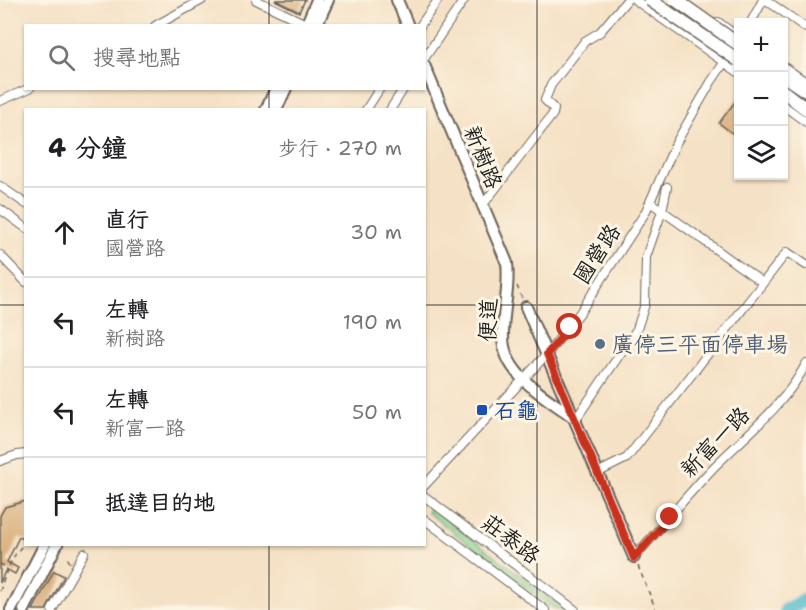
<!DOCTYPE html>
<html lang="zh-TW">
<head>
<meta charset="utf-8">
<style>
  :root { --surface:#fff; --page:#f6f6f6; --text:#202124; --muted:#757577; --line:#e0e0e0 }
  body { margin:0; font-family:"Shantell Sans","LXGW WenKai TC",sans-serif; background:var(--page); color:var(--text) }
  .controls { position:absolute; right:18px; top:18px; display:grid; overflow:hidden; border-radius:0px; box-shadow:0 2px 4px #0004 }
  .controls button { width:54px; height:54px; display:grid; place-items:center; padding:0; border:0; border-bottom:2px solid var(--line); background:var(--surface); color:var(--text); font:30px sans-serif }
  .stop { position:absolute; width:18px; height:18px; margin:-14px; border:4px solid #c8321e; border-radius:50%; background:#fff }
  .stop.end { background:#c8321e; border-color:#fff; box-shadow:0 2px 6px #0008 }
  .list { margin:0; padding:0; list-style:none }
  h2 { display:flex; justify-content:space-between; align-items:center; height:78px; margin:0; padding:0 24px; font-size:26px }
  h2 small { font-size:20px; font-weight:400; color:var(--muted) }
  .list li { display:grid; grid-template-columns:39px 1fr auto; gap:18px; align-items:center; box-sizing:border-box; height:90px; padding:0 24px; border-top:2px solid var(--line) }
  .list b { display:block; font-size:22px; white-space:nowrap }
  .list p { margin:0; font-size:20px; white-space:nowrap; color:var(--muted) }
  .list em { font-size:20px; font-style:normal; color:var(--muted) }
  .icon { flex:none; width:33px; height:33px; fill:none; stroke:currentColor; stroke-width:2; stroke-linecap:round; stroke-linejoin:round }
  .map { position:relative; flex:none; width:806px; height:610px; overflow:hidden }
  .search { position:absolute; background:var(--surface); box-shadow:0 2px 4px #0004; left:24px; top:24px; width:402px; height:66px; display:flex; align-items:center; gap:15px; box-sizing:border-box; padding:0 21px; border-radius:0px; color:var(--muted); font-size:22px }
  .panel { position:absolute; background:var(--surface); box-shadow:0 2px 4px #0004; left:24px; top:108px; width:402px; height:438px; border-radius:0px }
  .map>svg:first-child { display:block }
</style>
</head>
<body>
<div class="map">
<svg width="806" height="610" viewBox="0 0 806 610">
  <rect width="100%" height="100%" fill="#fcf5e5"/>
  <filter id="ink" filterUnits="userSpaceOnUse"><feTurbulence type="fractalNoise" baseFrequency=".0167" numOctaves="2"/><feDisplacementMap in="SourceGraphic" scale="12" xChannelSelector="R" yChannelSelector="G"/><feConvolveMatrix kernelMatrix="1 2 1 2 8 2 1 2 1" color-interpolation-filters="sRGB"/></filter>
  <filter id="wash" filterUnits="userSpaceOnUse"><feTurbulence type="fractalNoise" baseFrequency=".008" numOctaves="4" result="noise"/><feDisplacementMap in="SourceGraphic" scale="24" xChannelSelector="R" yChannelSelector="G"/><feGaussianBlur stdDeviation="1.35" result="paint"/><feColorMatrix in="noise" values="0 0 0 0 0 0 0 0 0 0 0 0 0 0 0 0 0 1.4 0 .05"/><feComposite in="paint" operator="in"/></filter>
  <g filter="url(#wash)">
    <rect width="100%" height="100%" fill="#f5e1c5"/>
    <!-- green -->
    <path fill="#87d797" stroke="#527a5a" stroke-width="1.5" d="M430 507 566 610H559L552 607 427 512Z"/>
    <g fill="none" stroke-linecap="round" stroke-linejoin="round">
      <!-- river -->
      <path stroke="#50bacd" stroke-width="14" d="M786 610 806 599"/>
    </g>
    <g id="blocks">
      <!-- building -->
      <path fill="#dcb483" d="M275 0H305L299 12Z
        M738 98V124L732 133 719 123Z
        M26 501V540L19 537 7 562 18 568 15 574 6 569 0 583V516L5 507Z
        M54 571 64 576 46 610H33Z"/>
    </g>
  </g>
  <g filter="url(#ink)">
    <use href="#blocks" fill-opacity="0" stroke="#686157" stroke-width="1.5"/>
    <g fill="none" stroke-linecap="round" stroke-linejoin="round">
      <!-- minor casing -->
      <g stroke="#686157" stroke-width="10">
        <path id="minor" d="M256 0 306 24
          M635 0 738 72
          M766 0 806 28
          M718 22 738 37
          M751 22 763 0
          M155 26 202 0
          M420 26 438 0
          M424 59 464 0
          M784 67 806 82
          M0 101 30 88
          M784 106 806 122
          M366 110 380 88
          M390 110 404 88
          M0 186 26 204
          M650 202 763 283
          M482 206 553 114 554 109 545 100 551 85 585 41 600 32 627 0
          M0 209 26 228
          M0 255 26 282
          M576 419 637 329 645 304 646 257 662 211 667 187
          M0 461 17 455 26 454
          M599 472 627 458 787 252 806 265
          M424 486 547 354 579 314 645 213 676 143 711 82 738 42
          M424 496 575 610
          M424 519 545 610
          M634 557C661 528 686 496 714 467 746 435 785 405 806 364
          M52 610 84 553"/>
      </g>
      <!-- major casing -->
      <g stroke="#686157" stroke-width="14">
        <path id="major" d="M397 0 408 26
          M306 26 317 0
          M316 26 328 0
          M424 65 507 263C510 288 503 309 503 334 501 375 547 397 576 419
          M266 110 276 88
          M276 110 286 88
          M526 307 634 557
          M11 610 45 544
          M24 610 57 544"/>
      </g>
      <!-- highway casing -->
      <g stroke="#686157" stroke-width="15">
        <path id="highway" d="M784 76 806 91
          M784 92 806 109"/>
      </g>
      <!-- path -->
      <path stroke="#686157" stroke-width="1.5" stroke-dasharray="4.5 4.5" stroke-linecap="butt" d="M517 286 522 298
        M70 563 68 559 72 562
        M0 564 6 567
        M638 566 656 610
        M0 591C6 572 11 556 26 542"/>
      <!-- minor -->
      <use href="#minor" stroke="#fff" stroke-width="8"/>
      <!-- major -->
      <use href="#major" stroke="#fff" stroke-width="10"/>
      <!-- highway -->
      <use href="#highway" stroke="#fff" stroke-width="12"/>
      <!-- highway-bridge casing -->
      <g stroke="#686157" stroke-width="15" stroke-linecap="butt">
        <path id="highway-bridge" d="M650 0 738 60
          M676 0 738 44"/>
      </g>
      <!-- highway-bridge -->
      <use href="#highway-bridge" stroke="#fff" stroke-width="12"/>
    </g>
  </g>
  <g fill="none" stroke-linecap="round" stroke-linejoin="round" filter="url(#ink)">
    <!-- route -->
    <path stroke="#c8321e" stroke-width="8" d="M570 327 547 354 634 558 670 517"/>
  </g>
  <!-- grid -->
  <path fill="none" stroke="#1c1c1c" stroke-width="1.5" stroke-opacity="0.55" d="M269 0V26M537 0V610M269 88V110M0 305H26M424 305H806M269 544V610"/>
  <!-- markers -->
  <circle fill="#5c6f8a" stroke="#fcf5e5" stroke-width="2" cx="600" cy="344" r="6"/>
  <rect fill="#1a4fb4" stroke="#fcf5e5" stroke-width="2" x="476" y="404" width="12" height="12" rx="3"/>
  <g text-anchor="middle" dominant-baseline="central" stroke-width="6" stroke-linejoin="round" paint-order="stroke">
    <!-- street labels -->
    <g font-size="22" fill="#1c1c1c" stroke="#fcf5e5">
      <text transform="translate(483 157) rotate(68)">新樹路</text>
      <text transform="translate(597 254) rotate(-57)">國營路</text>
      <text transform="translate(488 320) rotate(-88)">便道</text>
      <text transform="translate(715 442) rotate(-46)">新富一路</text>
      <text transform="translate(511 539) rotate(37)">莊泰路</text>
    </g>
    <!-- service labels -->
    <g font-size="22" fill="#4e5e75" stroke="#fcf5e5" text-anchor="start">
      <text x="612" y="344">廣停三平面停車場</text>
    </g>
    <!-- transit labels -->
    <g font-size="22" fill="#164399" stroke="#fcf5e5" text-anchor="start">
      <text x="494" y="410">石龜</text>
    </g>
  </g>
</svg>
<div class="controls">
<button>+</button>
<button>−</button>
<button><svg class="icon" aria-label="layers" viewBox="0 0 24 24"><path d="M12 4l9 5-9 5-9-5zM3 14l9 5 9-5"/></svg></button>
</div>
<div class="stop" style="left:570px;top:327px"></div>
<div class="stop end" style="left:670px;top:517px"></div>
<div class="search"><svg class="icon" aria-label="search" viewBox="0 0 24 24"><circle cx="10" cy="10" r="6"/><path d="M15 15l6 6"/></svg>搜尋地點</div>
<section class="panel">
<h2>4 分鐘<small>步行 · 270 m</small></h2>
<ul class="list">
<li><svg class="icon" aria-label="ahead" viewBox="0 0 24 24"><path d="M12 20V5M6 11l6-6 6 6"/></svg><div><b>直行</b><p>國營路</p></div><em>30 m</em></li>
<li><svg class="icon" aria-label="left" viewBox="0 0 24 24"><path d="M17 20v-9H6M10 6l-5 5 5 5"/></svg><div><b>左轉</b><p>新樹路</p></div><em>190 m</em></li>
<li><svg class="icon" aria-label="left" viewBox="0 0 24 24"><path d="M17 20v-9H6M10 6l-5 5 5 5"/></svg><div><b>左轉</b><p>新富一路</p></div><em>50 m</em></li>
<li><svg class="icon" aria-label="arrive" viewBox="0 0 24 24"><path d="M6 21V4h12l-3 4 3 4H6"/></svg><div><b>抵達目的地</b></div></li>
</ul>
</section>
</div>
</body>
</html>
